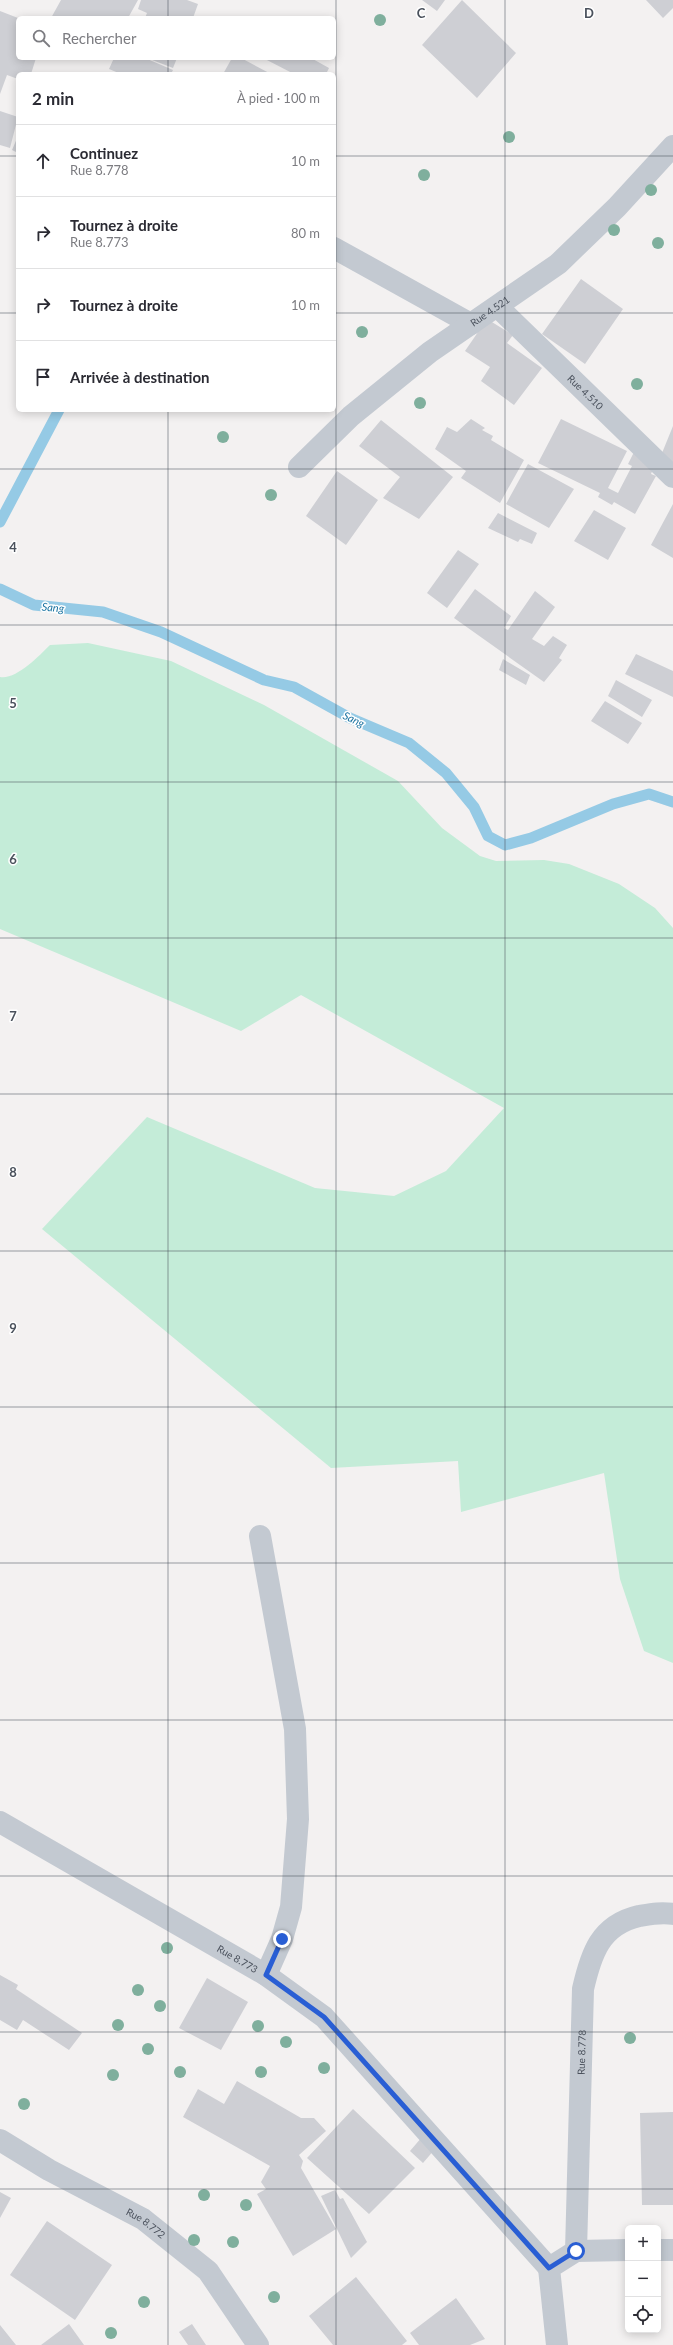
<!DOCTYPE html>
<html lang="fr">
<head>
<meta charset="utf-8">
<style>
  :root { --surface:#fff; --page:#f2f2f3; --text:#2b2b33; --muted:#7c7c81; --line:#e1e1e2 }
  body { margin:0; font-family:Lato,sans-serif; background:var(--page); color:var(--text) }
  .controls { position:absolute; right:12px; bottom:12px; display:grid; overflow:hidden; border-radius:6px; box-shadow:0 2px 10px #0003 }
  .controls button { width:36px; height:36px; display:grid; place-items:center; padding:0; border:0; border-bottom:1px solid var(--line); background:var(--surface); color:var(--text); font:20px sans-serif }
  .stop { position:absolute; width:12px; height:12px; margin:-9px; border:3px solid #295ed4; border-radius:50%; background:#fff }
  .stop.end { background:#295ed4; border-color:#fff; box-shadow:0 1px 4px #0008 }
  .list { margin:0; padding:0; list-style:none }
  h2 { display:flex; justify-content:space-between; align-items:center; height:52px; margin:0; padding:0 16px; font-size:17px }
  h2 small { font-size:13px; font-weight:400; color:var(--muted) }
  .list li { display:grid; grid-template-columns:26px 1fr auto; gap:12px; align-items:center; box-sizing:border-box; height:72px; padding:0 16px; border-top:1px solid var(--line) }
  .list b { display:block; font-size:15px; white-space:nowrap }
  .list p { margin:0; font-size:13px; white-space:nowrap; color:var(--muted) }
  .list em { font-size:13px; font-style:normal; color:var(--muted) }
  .icon { flex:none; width:22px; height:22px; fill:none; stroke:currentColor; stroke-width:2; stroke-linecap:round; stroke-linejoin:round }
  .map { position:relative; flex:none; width:673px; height:2345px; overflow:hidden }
  .search { position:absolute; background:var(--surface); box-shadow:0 2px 10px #0003; left:16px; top:16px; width:320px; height:44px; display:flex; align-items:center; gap:10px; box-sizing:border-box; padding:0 14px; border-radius:6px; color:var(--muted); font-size:15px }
  .panel { position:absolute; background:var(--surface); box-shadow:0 2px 10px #0003; left:16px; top:72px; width:320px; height:340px; border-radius:6px }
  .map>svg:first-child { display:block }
</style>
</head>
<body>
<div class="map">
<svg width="673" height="2345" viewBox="0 0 673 2345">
  <rect width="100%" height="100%" fill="#f3f1f1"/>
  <!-- green -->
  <path fill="#c4ecd8" d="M88 643 171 661 264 705 398 781 442 828 480 856 496 861 544 860 569 864 619 884 655 908 673 928V1663L644 1651 620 1579 604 1473 461 1512 458 1461 331 1468 42 1229 147 1117 315 1188 394 1196 446 1171 504 1108 301 995 241 1031 0 929V677C16 680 39 656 50 645Z"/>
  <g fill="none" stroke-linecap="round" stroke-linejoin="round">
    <!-- stream -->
    <path stroke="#95cae5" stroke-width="11" d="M0 522 59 410
      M0 589 34 605 103 612 161 632 264 680 294 687 350 718 409 743 446 773 474 807 488 836 505 845 531 838 613 804 649 794 673 802"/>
  </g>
  <!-- building -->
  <path fill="#cecfd4" d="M61 0H138L128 18H51Z
    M141 0H187L198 4 193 18H145L147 13 138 9Z
    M422 0H445L437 11Z
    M462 0 516 53 477 98 422 45Z
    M646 0H673V8L663 18Z
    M0 11 18 18V58H36L31 74H18V79L7 75 0 94Z
    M114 58H145L173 70 171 74H121L109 69Z
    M147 58H177L173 68Z
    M232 58H241L271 74H223Z
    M263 58H311L329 68 326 74H294Z
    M0 111 18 117 10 148 0 145Z
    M18 136V153L12 150Z
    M581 279 623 309 585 364 542 334Z
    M487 319 513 335 507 343 542 368 514 405 481 381 490 367 465 351Z
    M471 419 485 428 482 430 493 436 491 440 524 460 500 503 461 478 466 471 435 449 447 427 457 432Z
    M561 419 627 451 608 488 618 493 632 466 628 464 635 450 653 469 651 474 656 476 635 514 614 502 612 505 598 497 600 493 538 463Z
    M381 420 453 477 419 519 383 498 400 477 359 446Z
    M673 426V463L660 458Z
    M528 464 574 489 549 528 506 504Z
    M337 471 378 500 346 545 306 516Z
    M673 504V558L651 545Z
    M594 510 626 528 608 560 574 541Z
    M498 513 537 533 532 544 520 539 518 542 488 528Z
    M458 550 479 564 447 608 427 593Z
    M475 589 511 616 504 628 508 630 535 591 555 607 532 639 544 646 553 636 567 645 559 658 562 660 544 682 454 618Z
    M636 654 673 671V697L625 674Z
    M503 659 530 675 526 685 499 670Z
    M616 680 652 700 642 717 608 696Z
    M605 701 642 723 628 744 591 721Z
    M0 1975 18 1985 16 1989 82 2033 69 2050 23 2020 17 2030 0 2020Z
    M207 1978 248 2002 221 2050 179 2028Z
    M237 2081 301 2118H314L326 2131 299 2155 303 2161 301 2168 336 2229 293 2256 257 2194 266 2189 261 2182 270 2166 183 2117 198 2089 224 2104Z
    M353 2109 415 2168 369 2214 307 2158Z
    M673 2112V2205H642L640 2113Z
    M422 2137 435 2149 423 2163 410 2151Z
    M335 2190 340 2199 343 2198 367 2242 351 2258 321 2196Z
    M0 2192 11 2198 0 2218Z
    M47 2221 112 2265 75 2320 10 2275Z
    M356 2277 407 2341 402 2345H333L309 2316Z
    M456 2298 485 2339 470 2345H419L410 2333Z
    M69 2324 84 2345H41Z
    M192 2324 206 2345H188L179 2332Z
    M0 2325 16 2345H0Z"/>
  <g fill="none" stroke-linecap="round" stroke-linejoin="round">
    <!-- street -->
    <g stroke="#c3c9d1" stroke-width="22">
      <path d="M334 248 471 324"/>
      <path id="s1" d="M498 307 673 477"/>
      <path id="s2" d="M299 467 351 416 430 352 558 264 617 207 673 146"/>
      <path d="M260 1536 295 1729 298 1819 291 1907 282 1939 266 1975"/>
      <path id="s3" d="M0 1822 266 1975 324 2017 549 2268"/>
      <path id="s4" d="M0 2140 49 2170 143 2219 208 2271 258 2345"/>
      <path d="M658 2250H673"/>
      <path d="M576 2251 628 2250"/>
      <path id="s5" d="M557 2345 549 2268 576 2251 583 1989C591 1954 600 1925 639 1916 651 1914 661 1912 673 1914"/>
    </g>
  </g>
  <!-- trees -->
  <g fill="#7faf9d">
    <circle cx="380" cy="20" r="6"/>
    <circle cx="509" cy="137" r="6"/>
    <circle cx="424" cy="175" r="6"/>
    <circle cx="651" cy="190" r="6"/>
    <circle cx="614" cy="230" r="6"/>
    <circle cx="658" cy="243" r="6"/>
    <circle cx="362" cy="332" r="6"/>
    <circle cx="637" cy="384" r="6"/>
    <circle cx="420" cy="403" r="6"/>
    <circle cx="223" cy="437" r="6"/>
    <circle cx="271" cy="495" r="6"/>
    <circle cx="167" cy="1948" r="6"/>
    <circle cx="138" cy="1990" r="6"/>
    <circle cx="160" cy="2006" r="6"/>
    <circle cx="118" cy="2025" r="6"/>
    <circle cx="258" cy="2026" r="6"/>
    <circle cx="630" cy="2038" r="6"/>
    <circle cx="286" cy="2042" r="6"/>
    <circle cx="148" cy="2049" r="6"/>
    <circle cx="324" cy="2068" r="6"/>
    <circle cx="180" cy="2072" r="6"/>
    <circle cx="261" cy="2072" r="6"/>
    <circle cx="113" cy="2075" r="6"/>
    <circle cx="24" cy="2104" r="6"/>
    <circle cx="204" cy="2195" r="6"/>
    <circle cx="246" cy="2205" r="6"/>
    <circle cx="194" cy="2240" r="6"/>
    <circle cx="233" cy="2242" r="6"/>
    <circle cx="274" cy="2297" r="6"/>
    <circle cx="144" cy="2302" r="6"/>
    <circle cx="111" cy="2333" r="6"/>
  </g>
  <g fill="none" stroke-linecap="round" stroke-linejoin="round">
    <!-- route -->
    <path stroke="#295ed4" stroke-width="5" d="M282 1939 266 1975 324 2017 549 2268 576 2251"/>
  </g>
  <!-- grid -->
  <path fill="none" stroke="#4a515c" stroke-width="1" stroke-opacity="0.55" d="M168 0V18M336 0V2345M505 0V2345M168 58V74M0 156H18M334 156H673M0 313H18M334 313H673M168 410V2345M0 469H673M0 625H673M0 782H673M0 938H673M0 1094H673M0 1251H673M0 1407H673M0 1563H673M0 1720H673M0 1876H673M0 2032H673M0 2189H673"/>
  <g text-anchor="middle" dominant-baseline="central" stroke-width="3" stroke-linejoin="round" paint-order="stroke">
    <!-- street labels -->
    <g font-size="10" fill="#4a515c" stroke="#fff">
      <text stroke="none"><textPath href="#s2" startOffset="247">Rue 4.521</textPath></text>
      <text stroke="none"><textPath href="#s1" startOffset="122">Rue 4.510</textPath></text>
      <text stroke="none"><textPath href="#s3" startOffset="274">Rue 8.773</textPath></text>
      <text stroke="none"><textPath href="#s5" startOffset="308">Rue 8.778</textPath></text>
      <text stroke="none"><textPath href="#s4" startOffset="168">Rue 8.772</textPath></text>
    </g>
    <!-- water labels -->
    <g font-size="11" font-style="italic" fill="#1972a0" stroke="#fff">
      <text transform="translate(53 607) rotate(5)">Sang</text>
      <text transform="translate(354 719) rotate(26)">Sang</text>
    </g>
  </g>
  <g font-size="13" text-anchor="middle" font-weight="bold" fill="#4a515c" stroke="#fff" stroke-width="3" stroke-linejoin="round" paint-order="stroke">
    <text x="421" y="18">C</text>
    <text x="589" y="18">D</text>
    <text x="13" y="552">4</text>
    <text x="13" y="708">5</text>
    <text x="13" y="864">6</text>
    <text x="13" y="1021">7</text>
    <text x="13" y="1177">8</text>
    <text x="13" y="1333">9</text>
  </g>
</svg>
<div class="controls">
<button>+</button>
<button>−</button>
<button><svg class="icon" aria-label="locate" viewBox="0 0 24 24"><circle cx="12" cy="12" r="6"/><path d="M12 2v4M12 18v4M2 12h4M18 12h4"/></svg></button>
</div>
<div class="stop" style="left:576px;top:2251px"></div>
<div class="stop end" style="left:282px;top:1939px"></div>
<div class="search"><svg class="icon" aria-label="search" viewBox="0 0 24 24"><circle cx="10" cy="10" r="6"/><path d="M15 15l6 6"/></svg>Rechercher</div>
<section class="panel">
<h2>2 min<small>À pied · 100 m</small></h2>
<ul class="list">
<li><svg class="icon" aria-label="ahead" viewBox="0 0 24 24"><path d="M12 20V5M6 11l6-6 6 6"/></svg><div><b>Continuez</b><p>Rue 8.778</p></div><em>10 m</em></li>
<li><svg class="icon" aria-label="right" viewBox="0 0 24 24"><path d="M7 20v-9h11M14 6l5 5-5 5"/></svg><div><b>Tournez à droite</b><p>Rue 8.773</p></div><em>80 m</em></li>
<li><svg class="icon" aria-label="right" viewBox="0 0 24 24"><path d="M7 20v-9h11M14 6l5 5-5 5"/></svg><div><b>Tournez à droite</b></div><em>10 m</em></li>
<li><svg class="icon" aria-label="arrive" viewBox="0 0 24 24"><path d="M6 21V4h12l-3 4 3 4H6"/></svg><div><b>Arrivée à destination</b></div></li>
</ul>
</section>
</div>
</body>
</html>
